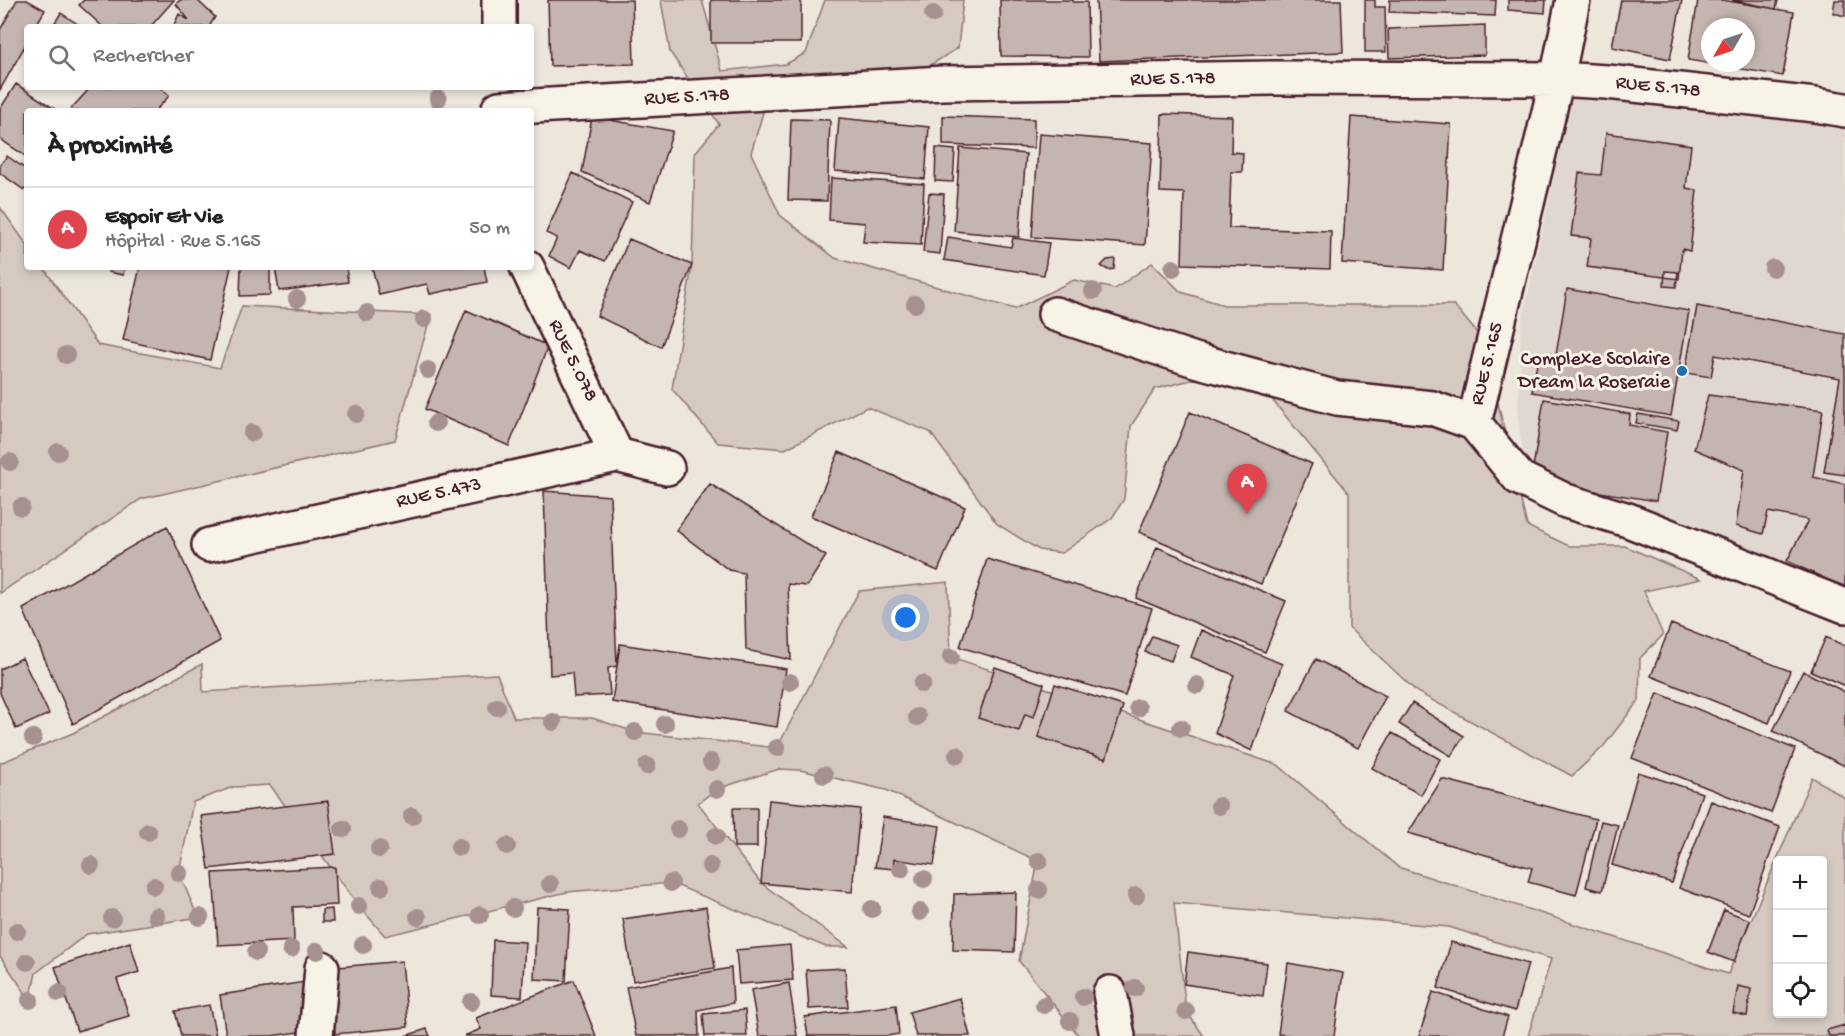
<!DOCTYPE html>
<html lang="fr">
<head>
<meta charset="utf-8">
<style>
  :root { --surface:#fff; --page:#f2f2f2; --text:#202124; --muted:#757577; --line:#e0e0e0; --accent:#7c3aed }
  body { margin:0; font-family:"Gochi Hand",sans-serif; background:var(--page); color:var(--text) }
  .controls { position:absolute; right:18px; bottom:18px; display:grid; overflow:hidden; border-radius:6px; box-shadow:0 3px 9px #0003 }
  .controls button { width:54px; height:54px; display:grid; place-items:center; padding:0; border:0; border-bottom:2px solid var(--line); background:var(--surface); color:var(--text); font:30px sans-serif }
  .compass { position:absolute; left:1701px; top:18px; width:54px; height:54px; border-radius:50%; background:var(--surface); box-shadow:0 3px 9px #0003; rotate:231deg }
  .you { position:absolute; left:906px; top:618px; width:21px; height:21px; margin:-15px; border:4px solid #fff; border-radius:50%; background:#1a73e8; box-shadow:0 0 0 9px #1a73e833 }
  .badge { display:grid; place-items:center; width:39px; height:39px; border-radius:50%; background:var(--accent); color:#fff; font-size:20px; font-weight:700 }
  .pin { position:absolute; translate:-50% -50px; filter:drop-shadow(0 2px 3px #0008) }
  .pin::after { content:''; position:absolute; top:32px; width:21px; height:18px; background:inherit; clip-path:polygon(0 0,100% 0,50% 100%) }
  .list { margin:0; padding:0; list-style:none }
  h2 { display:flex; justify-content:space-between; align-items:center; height:78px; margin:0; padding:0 24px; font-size:26px }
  h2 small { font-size:20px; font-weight:400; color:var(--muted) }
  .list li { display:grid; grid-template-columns:39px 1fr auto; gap:18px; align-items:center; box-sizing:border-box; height:84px; padding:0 24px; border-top:2px solid var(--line) }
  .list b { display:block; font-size:22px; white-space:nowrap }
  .list p { margin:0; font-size:20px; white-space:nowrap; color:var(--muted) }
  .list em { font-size:20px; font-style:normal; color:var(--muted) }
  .icon { flex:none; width:33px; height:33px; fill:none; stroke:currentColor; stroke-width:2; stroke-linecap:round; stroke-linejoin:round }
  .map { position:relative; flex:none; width:1845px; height:1036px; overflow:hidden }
  .search { position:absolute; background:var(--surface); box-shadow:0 3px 9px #0003; left:24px; top:24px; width:510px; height:66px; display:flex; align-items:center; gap:15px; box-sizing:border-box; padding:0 21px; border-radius:6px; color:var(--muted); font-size:22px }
  .panel { position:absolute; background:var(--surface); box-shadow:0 3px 9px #0003; left:24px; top:108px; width:510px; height:162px; border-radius:6px }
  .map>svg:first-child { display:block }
</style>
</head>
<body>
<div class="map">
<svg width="1845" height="1036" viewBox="0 0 1845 1036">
  <rect width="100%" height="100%" fill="#ece6dd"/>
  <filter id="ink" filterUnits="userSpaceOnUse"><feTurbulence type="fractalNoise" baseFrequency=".0167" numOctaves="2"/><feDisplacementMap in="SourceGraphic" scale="12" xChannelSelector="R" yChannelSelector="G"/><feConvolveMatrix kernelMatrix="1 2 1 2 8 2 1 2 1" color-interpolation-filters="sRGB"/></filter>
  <g filter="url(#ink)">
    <!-- built -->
    <path fill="#e0d7d0" d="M1572 94 1646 100 1845 127V601L1526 479 1518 416 1521 326Z"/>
    <!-- green -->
    <path fill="#d5c9c2" stroke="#907476" stroke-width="1.5" fill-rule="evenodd" d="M661 0H702L722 71 786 64 806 53 825 0H963L958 48 900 84 764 109 751 153 780 215 835 258 1015 309 1074 280 1115 289 1152 263 1181 292 1224 305H1454L1483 340 1527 526 1569 546H1625L1701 579 1644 591 1663 635 1640 658 1639 700 1603 747 1572 776 1417 692 1349 628V493L1264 390 1199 378 1155 389 1131 426 1124 499 1112 518 1062 553 1039 550 997 524 930 432 867 407 785 449 718 443 672 389 692 265 695 153 719 124 670 52Z
      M0 207 27 245V267H43L98 345 220 368 242 306 431 315 395 440 141 499 0 593Z
      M948 582 951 657 1278 765 1398 867 1728 974 1812 777 1845 798V1036H1528L1551 959 1449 927 1174 903 1186 1011 1204 1036H1079L1019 961 1038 861 886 790 800 770 779 769 717 789 698 803 761 883 848 947H826L671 883 567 892 385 936 359 906 270 785 233 787 193 802 179 873 197 915 200 917 87 934 36 973 30 1000 0 956V763L73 733 202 664 203 692 497 674 514 718H592L635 732 777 748 859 591ZM1778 860H1822V1014H1778Z"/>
    <!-- building -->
    <path fill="#c4b5b0" stroke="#4a1f2b" stroke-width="1.5" fill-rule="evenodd" d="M17 0H27L45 10 35 27H27V42L0 90V30Z
      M84 0H174L150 27H103L79 5Z
      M180 0H197L215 17 209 27H173L179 14 189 20 176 4Z
      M548 0H632L634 64 550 66Z
      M711 0H801V43H711Z
      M1000 0H1073V2H1087L1088 57 1001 56Z
      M1096 0H1341L1343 52 1099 61Z
      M1365 0H1375V7H1385L1386 52H1365Z
      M1390 0H1496L1495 16 1389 12Z
      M1508 0H1546L1545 13 1508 10Z
      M1621 0H1682L1670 59 1612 47Z
      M1698 0H1722L1794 12 1783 76 1688 60ZM1710 27H1746V63H1710Z
      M1732 0H1778L1776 9Z
      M1835 0H1845V16L1833 13Z
      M61 13 82 27H52Z
      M1485 25V55L1389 58 1388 29Z
      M16 84 58 111H27V157L0 139V109Z
      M91 87H160L169 96 155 111H69Z
      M1162 114 1232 116 1231 152 1243 153 1242 172H1231L1229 228 1331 231 1330 269 1182 264 1184 193 1160 192Z
      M943 116 1034 119V148L943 145Z
      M592 117 673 131 650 202 582 172Z
      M1351 117 1451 124 1443 270 1342 263Z
      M839 118 929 127 925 179 835 171Z
      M791 119 830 120 827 201 788 200Z
      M1606 133 1691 145 1686 188 1697 190 1690 251 1682 249 1679 279 1587 267 1591 238 1571 236 1579 173 1601 175Z
      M1039 134 1152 143 1145 245 1032 237Z
      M936 148 955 150 953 182 935 181Z
      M960 148 1026 154 1019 237 954 231Z
      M7 156 27 170V187L24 190 0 173V165Z
      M573 173 632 202 605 261 580 250 571 268 549 256 557 238 546 233Z
      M831 178 924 184 921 245 863 242 865 223 829 220Z
      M929 193 944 194 940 254 923 252Z
      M948 237 1011 247 1013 238 1049 243 1044 275 944 260Z
      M629 239 692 265 661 347 597 316Z
      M1115 259 1114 269 1108 270 1101 266 1107 260Z
      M109 267H125L123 275 108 272Z
      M140 267H231L210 360 123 340Z
      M241 267H270V295L240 296Z
      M275 267H346L348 282 279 291Z
      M372 267H484L487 282 430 294 427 284 379 295Z
      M1665 271 1678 272 1676 287 1664 286Z
      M1567 289 1689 311 1671 416 1532 392 1539 352 1556 355Z
      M1697 306 1845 334V475L1824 472 1840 378 1715 355 1711 377 1685 373Z
      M466 310 548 346 509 446 425 409Z
      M1708 395 1823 410 1813 477 1845 484V588L1787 561 1808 520 1768 512 1763 534 1736 526 1744 470 1694 449Z
      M1544 399 1630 414 1629 425 1667 432 1656 501 1531 481Z
      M1190 412 1312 464 1261 584 1139 532Z
      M1638 414 1679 421 1677 430 1636 423Z
      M839 452 965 507 938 571 811 516Z
      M710 484 826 556 807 586 788 584 791 660 746 650 744 573 729 570 676 530Z
      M544 491 610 496 617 666 608 668 610 695 574 697 572 673 550 675Z
      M167 526 220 641 73 724 23 609Z
      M1157 547 1286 601 1265 652 1136 598Z
      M987 559 1152 608 1125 696 960 647Z
      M1671 624 1790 671 1769 723 1651 676Z
      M1201 630 1282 664 1252 751 1215 733 1234 675 1191 657Z
      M1152 636 1177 645 1171 661 1145 652Z
      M1826 637 1845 646V686L1811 671Z
      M620 644 786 669 777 727 612 702Z
      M22 658 49 714 16 729 0 693V669Z
      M1316 659 1386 696 1358 748 1288 711Z
      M995 667 1044 684 1034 717 1025 714 1019 731 978 718Z
      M1803 671 1845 692V766L1773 731Z
      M1055 684 1123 706 1106 759 1038 737Z
      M1658 693 1795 749 1771 813 1632 758Z
      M1412 703 1464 736 1451 756 1399 724Z
      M1392 733 1440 759 1421 795 1372 768Z
      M1638 772 1702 793 1672 883 1612 865Z
      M1442 779 1596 819 1576 895 1528 882 1532 868 1408 833Z
      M769 800 860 809 852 892 761 883Z
      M328 801 335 854 209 869 201 816Z
      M1711 801 1780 827 1749 914 1679 888Z
      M733 808H757V847H734Z
      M883 817 940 826 934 865 894 859 893 869 875 867Z
      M1601 821 1618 825 1602 891 1586 887Z
      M335 867 337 905 293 907 294 941 218 945 213 873Z
      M1016 892 1014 952 953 950 954 894Z
      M537 907 570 909 566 981 534 979Z
      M706 907 715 968 633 981 623 919Z
      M332 909 333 922H322V910Z
      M1724 910 1750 920 1734 962 1708 952Z
      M493 940 525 942 522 997 491 995Z
      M130 942 139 972 117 979 129 1016 77 1031 55 967Z
      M1451 942 1528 964 1515 1011 1438 988Z
      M790 945 793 980 739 984 736 950Z
      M1188 952 1267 963 1263 996 1184 984Z
      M402 961 408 1027 335 1034 328 968Z
      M1288 963 1343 973 1334 1036H1296L1278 1034Z
      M731 968 733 1003 698 1010 699 1036H636L626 987Z
      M845 968 848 1007 809 1009 806 970Z
      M574 980 596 1036H464L481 1029 476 1018Z
      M305 982 312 1030 271 1036H226L220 995Z
      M789 983 797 1036H759L751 990Z
      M1738 986 1751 989 1747 1016 1733 1013Z
      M1433 992 1508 1017 1502 1036H1419Z
      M960 998 970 1036H916L909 1012Z
      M209 1005 216 1036H181L175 1011Z
      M896 1005 899 1034 887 1036H808L805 1017Z
      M745 1010 747 1036H705L703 1014Z
      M1845 1025V1036H1829L1827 1030Z
      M427 1029 430 1036H405Z"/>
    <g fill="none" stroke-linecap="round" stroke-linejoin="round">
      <!-- street casing -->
      <g stroke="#4a1f2b" stroke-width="38">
        <path id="street" d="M1573 0 1557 79 1474 423 1519 478 1566 501 1628 520 1845 606
          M499 27V0
          M499 108 943 83 1273 78 1557 79 1607 82 1815 105 1845 110
          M527 267 617 455
          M1055 314 1195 360 1337 398 1432 408 1474 423
          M209 545 617 455 667 468
          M1110 993 1118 1036
          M316 1036 322 968"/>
      </g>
      <!-- street -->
      <use href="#street" stroke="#f7f3e8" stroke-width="33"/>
    </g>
    <!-- trees -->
    <g fill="#a69090">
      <circle cx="933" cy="14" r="9"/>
      <circle cx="438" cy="99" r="9"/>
      <circle cx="1173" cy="268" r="9"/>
      <circle cx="1773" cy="268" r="9"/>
      <circle cx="1093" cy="291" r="9"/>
      <circle cx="297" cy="299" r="9"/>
      <circle cx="915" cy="304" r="9"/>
      <circle cx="367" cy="313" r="9"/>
      <circle cx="424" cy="319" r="9"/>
      <circle cx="66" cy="355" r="9"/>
      <circle cx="428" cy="370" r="9"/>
      <circle cx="356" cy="414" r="9"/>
      <circle cx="436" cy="423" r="9"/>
      <circle cx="252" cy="433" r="9"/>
      <circle cx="58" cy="452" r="9"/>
      <circle cx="10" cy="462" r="9"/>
      <circle cx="21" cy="507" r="9"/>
      <circle cx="951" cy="657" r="9"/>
      <circle cx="790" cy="682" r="9"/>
      <circle cx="922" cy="684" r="9"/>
      <circle cx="1197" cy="685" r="9"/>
      <circle cx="497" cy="707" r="9"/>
      <circle cx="1138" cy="708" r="9"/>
      <circle cx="917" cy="717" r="9"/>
      <circle cx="553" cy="722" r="9"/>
      <circle cx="665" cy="724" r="9"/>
      <circle cx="1181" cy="728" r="9"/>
      <circle cx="635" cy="732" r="9"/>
      <circle cx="33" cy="738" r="9"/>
      <circle cx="777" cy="748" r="9"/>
      <circle cx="957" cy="755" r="9"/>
      <circle cx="711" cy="762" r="9"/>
      <circle cx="647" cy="766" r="9"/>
      <circle cx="824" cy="775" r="9"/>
      <circle cx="717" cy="789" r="9"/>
      <circle cx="1219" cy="806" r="9"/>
      <circle cx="412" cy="816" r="9"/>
      <circle cx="343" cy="829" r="9"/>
      <circle cx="678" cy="829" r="9"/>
      <circle cx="148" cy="832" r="9"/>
      <circle cx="716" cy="836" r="9"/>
      <circle cx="507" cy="846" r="9"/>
      <circle cx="459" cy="847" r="9"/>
      <circle cx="379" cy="849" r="9"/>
      <circle cx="1039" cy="861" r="9"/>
      <circle cx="91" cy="865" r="9"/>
      <circle cx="710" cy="866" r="9"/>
      <circle cx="901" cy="869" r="9"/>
      <circle cx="179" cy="873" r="9"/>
      <circle cx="924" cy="879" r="9"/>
      <circle cx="671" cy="883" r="9"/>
      <circle cx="550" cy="884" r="9"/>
      <circle cx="154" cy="886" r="9"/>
      <circle cx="381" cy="887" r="9"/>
      <circle cx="1039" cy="890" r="9"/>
      <circle cx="1136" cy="896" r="9"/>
      <circle cx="359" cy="906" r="9"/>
      <circle cx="513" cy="908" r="9"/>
      <circle cx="872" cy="909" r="9"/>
      <circle cx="920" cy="912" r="9"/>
      <circle cx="480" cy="915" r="9"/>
      <circle cx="156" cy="916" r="9"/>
      <circle cx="200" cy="917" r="9"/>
      <circle cx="418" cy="917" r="9"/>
      <circle cx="112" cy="918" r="9"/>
      <circle cx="17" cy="931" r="9"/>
      <circle cx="363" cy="945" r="9"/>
      <circle cx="291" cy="949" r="9"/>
      <circle cx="317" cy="951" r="9"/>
      <circle cx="256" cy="952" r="9"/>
      <circle cx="27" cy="962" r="9"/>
      <circle cx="1135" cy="988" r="9"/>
      <circle cx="59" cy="993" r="9"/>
      <circle cx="1083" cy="997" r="9"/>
      <circle cx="30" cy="1000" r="9"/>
      <circle cx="471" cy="1002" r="9"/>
      <circle cx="1044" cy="1005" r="9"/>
      <circle cx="1186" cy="1011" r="9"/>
      <circle cx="1070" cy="1021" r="9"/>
    </g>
  </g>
  <!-- markers -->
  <circle fill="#1f6fb2" stroke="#f7f3e8" stroke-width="2" cx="1682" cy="371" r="6"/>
  <g text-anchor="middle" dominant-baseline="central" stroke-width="6" stroke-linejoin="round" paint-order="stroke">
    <!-- street labels -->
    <g font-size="20" fill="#4a1f2b" stroke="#f7f3e8">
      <text transform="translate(1173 80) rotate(-1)">RUE 5.178</text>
      <text transform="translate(1658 88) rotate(6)">RUE 5.178</text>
      <text transform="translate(687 98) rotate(-3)">RUE 5.178</text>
      <text transform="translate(572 361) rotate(64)">RUE 5.078</text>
      <text transform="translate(1488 364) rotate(-76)">RUE 5.165</text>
      <text transform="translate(439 494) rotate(-12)">RUE 5.473</text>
    </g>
    <!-- poi labels -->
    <g font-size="20" fill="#4a1f2b" stroke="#f7f3e8" text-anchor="end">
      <text x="1670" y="360">Complexe Scolaire<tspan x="1670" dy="23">Dream la Roseraie</tspan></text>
    </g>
  </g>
</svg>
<div class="controls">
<button>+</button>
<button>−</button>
<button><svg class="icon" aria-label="locate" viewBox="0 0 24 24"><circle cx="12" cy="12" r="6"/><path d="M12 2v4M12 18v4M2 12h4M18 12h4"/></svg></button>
</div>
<svg class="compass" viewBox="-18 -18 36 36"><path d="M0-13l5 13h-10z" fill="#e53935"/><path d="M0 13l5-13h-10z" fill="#757577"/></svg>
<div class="you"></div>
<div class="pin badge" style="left:1247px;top:514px;background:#e0444e">A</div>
<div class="search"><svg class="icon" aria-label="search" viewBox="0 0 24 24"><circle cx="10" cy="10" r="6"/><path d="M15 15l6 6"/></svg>Rechercher</div>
<section class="panel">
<h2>À proximité<small></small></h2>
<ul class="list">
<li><span class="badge" style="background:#e0444e">A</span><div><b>Espoir Et Vie</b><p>Hôpital · Rue 5.165</p></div><em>50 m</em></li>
</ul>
</section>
</div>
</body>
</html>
